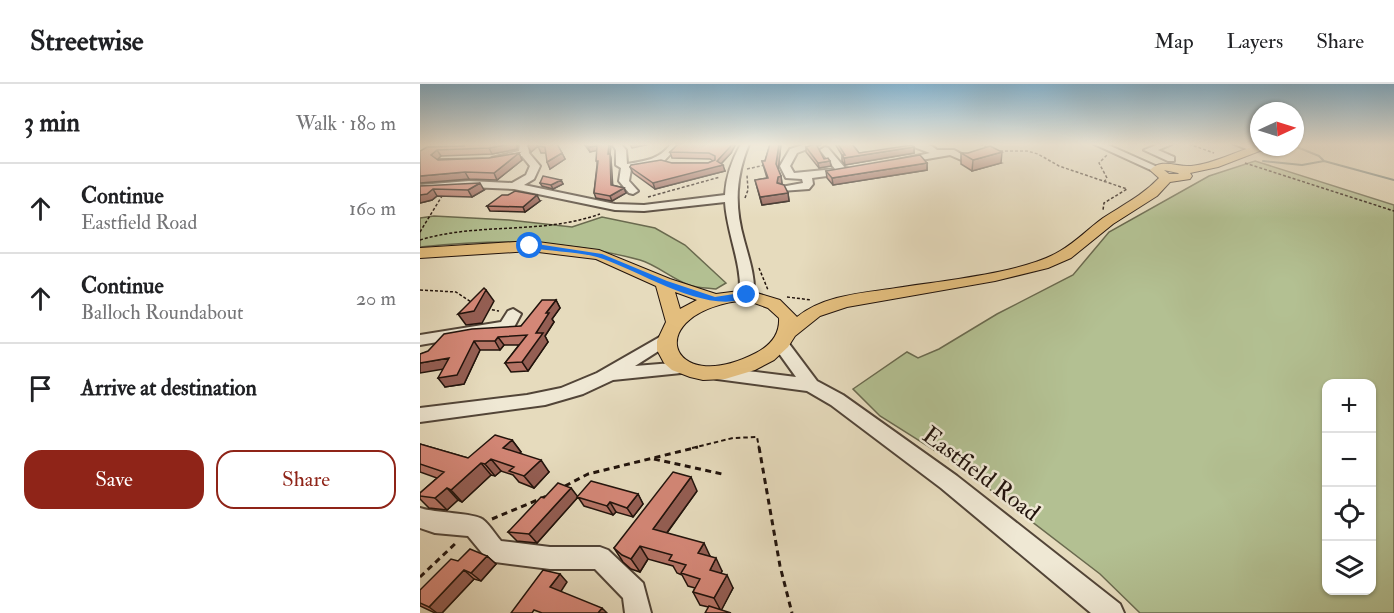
<!DOCTYPE html>
<html lang="en">
<head>
<meta charset="utf-8">
<style>
  :root { --surface:#fff; --page:#f6f6f6; --text:#202124; --muted:#757577; --line:#e0e0e0; --accent:#8f2418 }
  body { margin:0; font-family:"IM FELL Double Pica",serif; background:var(--page); color:var(--text) }
  .controls { position:absolute; right:18px; bottom:18px; display:grid; overflow:hidden; border-radius:12px; box-shadow:0 2px 4px #0004 }
  .controls button { width:54px; height:54px; display:grid; place-items:center; padding:0; border:0; border-bottom:2px solid var(--line); background:var(--surface); color:var(--text); font:30px sans-serif }
  .compass { position:absolute; left:830px; top:18px; width:54px; height:54px; border-radius:50%; background:var(--surface); box-shadow:0 2px 4px #0004; rotate:86deg }
  .stop { position:absolute; width:18px; height:18px; margin:-14px; border:4px solid #1a73e8; border-radius:50%; background:#fff }
  .stop.end { background:#1a73e8; border-color:#fff; box-shadow:0 2px 6px #0008 }
  .list { margin:0; padding:0; list-style:none }
  h2 { display:flex; justify-content:space-between; align-items:center; height:78px; margin:0; padding:0 24px; font-size:26px }
  h2 small { font-size:20px; font-weight:400; color:var(--muted) }
  .list li { display:grid; grid-template-columns:39px 1fr auto; gap:18px; align-items:center; box-sizing:border-box; height:90px; padding:0 24px; border-top:2px solid var(--line) }
  .list b { display:block; font-size:22px; white-space:nowrap }
  .list p { margin:0; font-size:20px; white-space:nowrap; color:var(--muted) }
  .list em { font-size:20px; font-style:normal; color:var(--muted) }
  .actions { display:flex; gap:12px; padding:18px 24px }
  .actions a { flex:1; padding:14px 0; border:2px solid var(--accent); border-radius:18px; text-align:center; font-size:21px; color:var(--accent) }
  .actions .main { background:var(--accent); color:#fff }
  .icon { flex:none; width:33px; height:33px; fill:none; stroke:currentColor; stroke-width:2; stroke-linecap:round; stroke-linejoin:round }
  .map { position:relative; flex:none; width:974px; height:529px; overflow:hidden }
  header { display:flex; align-items:center; gap:36px; box-sizing:border-box; height:84px; padding:0 30px; background:var(--surface); border-bottom:2px solid var(--line) }
  header strong { font-size:28px }
  nav { display:flex; gap:33px; margin-inline-start:auto; font-size:21px }
  main { display:flex }
  aside { flex:1; background:var(--surface) }
  .map>svg:first-child { display:block }
</style>
</head>
<body>
<header>
<strong>Streetwise</strong>
<nav><a>Map</a><a>Layers</a><a>Share</a></nav>
</header>
<main>
<aside>
<h2>3 min<small>Walk · 180 m</small></h2>
<ul class="list">
<li><svg class="icon" aria-label="ahead" viewBox="0 0 24 24"><path d="M12 20V5M6 11l6-6 6 6"/></svg><div><b>Continue</b><p>Eastfield Road</p></div><em>160 m</em></li>
<li><svg class="icon" aria-label="ahead" viewBox="0 0 24 24"><path d="M12 20V5M6 11l6-6 6 6"/></svg><div><b>Continue</b><p>Balloch Roundabout</p></div><em>20 m</em></li>
<li><svg class="icon" aria-label="arrive" viewBox="0 0 24 24"><path d="M6 21V4h12l-3 4 3 4H6"/></svg><div><b>Arrive at destination</b></div></li>
</ul>
<div class="actions"><a class="main">Save</a><a>Share</a></div>
</aside>
<div class="map">
<svg width="974" height="529" viewBox="0 0 974 529">
  <rect width="100%" height="100%" fill="#e6dbbd"/>
  <filter id="stains"><feTurbulence type="fractalNoise" baseFrequency=".00333" numOctaves="4"/><feColorMatrix values="0 0 0 0 .2 0 0 0 0 .09 0 0 0 0 .02 0 0 0 .5 -.17"/></filter>
  <radialGradient id="worn" r=".72"><stop offset=".6" stop-color="#630" stop-opacity="0"/><stop offset="1" stop-color="#630" stop-opacity=".3"/></radialGradient>
  <!-- green -->
  <path fill="#b3c092" stroke="#6a6a4f" stroke-width="1.5" fill-rule="evenodd" d="M835 77 974 121V529H720L680 490 538 381 460 332 433 305 487 268 498 274 519 265 577 230 653 191 689 148 789 92ZM906 300H952V506H906Z
    M14 132 89 136 152 143 182 133 235 144 265 161 306 199 296 205C288 204 277 204 269 201 252 195 237 181 220 176 141 155 80 155 0 163V134Z"/>
  <g fill="none" stroke-linecap="round" stroke-linejoin="round">
    <!-- stream -->
    <path stroke="#687871" stroke-width="2" d="M877 63 899 72 904 77 974 96
      M843 77 882 81 904 77"/>
    <!-- minor casing -->
    <g stroke="#524538" stroke-width="4">
      <path id="minor" d="M100 60H108L109 69 120 82 114 95 104 101 195 120 224 121 305 111C306 92 312 76 321 60H329C316 92 314 121 324 156 329 175 335 191 334 211L327 215 320 211C322 179 307 150 305 118L224 127 195 126 94 105 49 103 0 107V101L49 97 92 99 106 91 110 82 102 72 77 77 72 74 99 67Z
        M192 60H201L206 66 207 80C225 77 239 76 251 60H260L243 78 211 85 209 97 218 107 213 110 209 109 199 97 201 84 196 81V66Z
        M386 60H400L377 69 370 82 374 89 415 85 400 66 405 63 408 64 425 84 434 86 429 89 392 94 393 100 389 105 361 107V103L383 99 382 95 366 94 360 82 370 65Z
        M486 60C496 60 509 58 517 66H534L551 75 546 78 530 71 478 80V76L510 69Z
        M674 60H686L742 85 733 87Z
        M739 60H752L738 66 754 73V77H748L724 66Z
        M814 60H828L839 65 834 68Z
        M93 225 101 230 93 245 0 261V251L81 238 88 227Z
        M245 250 251 251 253 255 251 259 215 282 265 278 271 280 274 284 271 288 193 296 163 310 125 321 0 338V324L107 311 141 304 177 289Z
        M361 256 367 257 397 297 423 311 537 392 700 520 704 529H671L521 404 411 321 387 307 297 295 291 293 288 289 291 285 297 283 376 293 353 261 355 257Z
        M0 424C15 429 54 429 62 435 69 440 75 450 81 457L130 463H180L188 466 223 499 231 529H205L203 514 175 485H130L75 478 67 475 48 452 15 449 0 444Z"/>
    </g>
    <!-- major casing -->
    <g stroke="#21130c" stroke-width="2">
      <path id="major" d="M839 61V63H850L798 83 770 89 772 92 770 95 750 98 737 112 693 140 651 174 628 184 575 197 427 223 400 232 375 252 368 263 354 276 335 286 305 295 283 296 270 293 252 286 244 279 237 266V257L246 238 236 202 176 175 110 167 0 174V164L110 157 179 166 250 195 296 210 327 206 360 216 377 233C404 211 443 209 476 204 519 197 605 189 640 167 656 158 669 144 683 134 703 121 723 111 739 94L730 86C741 74 756 83 771 82 794 80 816 67 839 61ZM744 86 758 89 759 90H749ZM255 208 277 216 260 225ZM326 216 348 224 359 234C360 250 351 261 336 269 247 315 219 227 326 216Z"/>
    </g>
    <!-- path-far2 -->
    <path stroke="#21130c" stroke-width="1.5" stroke-dasharray="3 2" stroke-linecap="butt" d="M560 60 568 64
      M769 60 794 69
      M580 67H607L618 70 639 82 707 105 684 119 683 126
      M825 79 974 127
      M327 85 345 81
      M684 98 687 94 679 79 687 71
      M228 113 300 93
      M325 114 328 106 327 91
      M0 148 22 112
      M0 156C59 138 121 151 180 130
      M339 184 348 206
      M0 206 36 208 51 218
      M367 213 391 216
      M67 225 79 227"/>
    <!-- path-far1 -->
    <path stroke="#21130c" stroke-width="2" stroke-dasharray="4.5 3" stroke-linecap="butt" d="M272 364 313 354 337 353 339 364"/>
    <!-- path -->
    <path stroke="#21130c" stroke-width="3" stroke-dasharray="6 4.5" stroke-linecap="butt" d="M339 363 360 482 372 529
      M234 375 302 390
      M145 402 168 390 278 363
      M72 435 127 412
      M0 493 37 458"/>
    <!-- minor -->
    <use href="#minor" fill="#efe8d4" fill-rule="evenodd"/>
    <!-- major -->
    <use href="#major" fill="#e3be7e" fill-rule="evenodd"/>
  </g>
  <!-- wall -->
  <path fill="#b67466" stroke="#21130c" stroke-width="1.5" d="M43 60H97L98 61 97 65 72 70 21 72 17 75 69 74 99 69 102 76 77 96 49 95 0 67 44 62Z
    M137 60 145 75 130 85 126 69H121L118 62 111 68 108 62Z
    M164 60H191L190 70 191 74 192 101 204 104 206 109 192 117 176 114 174 109 177 81V66L170 68Z
    M350 60H361L358 85 361 92 362 100 368 109 369 117 342 121 335 96 347 94 342 77H345Z
    M415 60H432L439 69 494 63V69L425 81 422 77V71Z
    M386 63 404 75 410 77 411 82 399 84 386 68Z
    M250 68 311 69 301 80 305 87 235 105 213 89 210 83 252 79H288L293 77 290 75 252 74Z
    M541 69 581 79 552 87 541 80Z
    M507 79V86L413 101 407 94 406 87Z
    M141 96 143 100 133 105 122 102 120 99Z
    M0 102 64 106 52 113 17 112 12 116 0 119Z
    M120 117 105 128 70 127 67 122Z
    M136 216 140 224 132 235 134 238 125 252 128 258 108 287 91 288 85 279 99 261H84L80 266H60L44 300 25 303 23 285 0 270 101 242Z
    M92 356 101 368 100 369 129 388 114 404 99 398 93 391 81 387 75 392 71 391 42 418 38 416 27 426 9 424 0 415V409L17 394 0 388V360L48 374Z
    M151 404 157 413 218 410 223 420 213 433 196 428 193 431 164 422 158 413 117 459 97 457 88 448Z
    M277 407 247 449 290 472 302 487 301 489 313 504 301 526 280 521 273 508 275 504 268 502 262 491 257 489 253 482 228 475 220 488 211 485 203 478 194 464Z
    M67 472 76 480 61 497 54 495 22 529H15L0 522V506Z"/>
  <!-- shaded-wall -->
  <path fill="#945e53" stroke="#21130c" stroke-width="1.5" d="M90 60H97V65L72 70 69 64Z
    M110 60H117L118 62 111 68 108 62Z
    M189 60H191L190 70 191 74 193 105 191 101 188 70Z
    M210 60H225L226 61 212 64Z
    M311 60H316L311 69 299 82 303 81 305 87 235 105 233 99 297 77Z
    M359 60H361L358 88 356 80Z
    M177 62 179 66 170 68 168 63Z
    M494 63V69L425 81 424 74Z
    M17 66 21 72 15 78 11 71Z
    M582 68 581 79 552 87 553 76Z
    M99 69 102 76 77 96 74 89Z
    M142 69 145 75 130 85 127 78Z
    M410 77 411 82 399 84 398 79Z
    M507 79V86L413 101 412 94Z
    M45 88 49 95 0 99V92Z
    M361 92 362 100 357 99 358 93Z
    M141 96 143 100 133 105 131 101Z
    M60 99 64 106 52 113 48 106Z
    M204 104 206 109 192 117 190 112Z
    M13 105 17 112 12 116 0 119V111Z
    M368 109 369 117 342 121 340 113Z
    M117 111 120 117 105 128 103 123Z
    M66 206 74 217 62 239 46 241 38 230Z
    M136 216 140 224 132 235 134 238 125 252 128 258 108 287 102 278 126 229Z
    M78 253 84 261 80 266 75 257Z
    M54 257 60 266 44 300 25 303 18 294Z
    M29 274 36 283 0 289V279Z
    M92 356 101 368 92 376 83 364Z
    M71 375 81 387 75 392 65 380Z
    M121 376 129 388 114 404 104 392Z
    M61 379 71 391 42 418 31 406Z
    M271 393 277 407 240 458 233 445Z
    M27 404 38 416 27 426 15 414Z
    M151 404 158 413 117 459 109 450Z
    M218 410 223 420 213 433 207 424Z
    M190 418 196 428 193 431 187 422Z
    M284 459 290 472 285 482 278 469Z
    M220 462 228 475 220 488 211 475Z
    M67 472 76 480 61 497 51 489Z
    M296 474 302 487 296 499 290 486Z
    M44 486 54 495 22 529H17L9 523Z
    M140 490 147 498 138 512 130 503Z
    M307 491 313 504 301 527 294 514Z
    M182 524 187 529H178Z"/>
  <!-- building -->
  <path fill="#d48777" stroke="#21130c" stroke-width="1.5" d="M43 60H90L69 64 17 66 11 71 18 76 69 74 99 69 74 89 45 88 0 92V67L7 63 44 62Z
    M117 60H137L142 69 127 78 125 63 118 62Z
    M166 60H189L188 70H190L191 101 204 104 190 112 174 109 178 77H176L177 62 168 63Z
    M258 60H311L310 63 297 77 303 81 233 99 210 83 211 81 241 76 252 79H288L295 76V72L289 69 250 68Z
    M350 60H359L356 80 361 92 358 93 357 99 364 101 368 109 340 113 335 96 348 94 342 77H345Z
    M394 60H396L404 75 408 74 410 77 398 79 386 63Z
    M418 60H432L439 69 492 61 494 63 424 74 422 71H425Z
    M570 62 582 68 553 76 541 69H548Z
    M500 71 507 79 412 94 406 87Z
    M123 92 141 96 131 101 120 99Z
    M60 99 48 106 13 105 7 110 0 111V102Z
    M95 107 117 111 103 123 67 122 82 111H88Z
    M64 204 66 206 54 227 38 230Z
    M122 216H136L126 229H129L116 249H123L102 278 85 279 107 251 78 253 75 257H54L37 291 18 294 29 274 0 279V270L8 267 24 250 52 245 101 242Z
    M75 351 92 356 83 364 121 376 104 392 89 387 94 383 71 375 65 380 61 379 31 406 27 404 15 414 0 412V409L24 388 0 380V360L48 374Z
    M253 388 271 393 233 445 284 459 278 469 296 474 290 486 307 491 294 514 273 508 280 495 261 489 266 481 249 476 252 471 220 462 211 475 202 471 194 464Z
    M171 397 218 410 207 424 190 418 187 422 157 413Z
    M138 399 151 404 109 450 88 448 121 413 124 414Z
    M50 465 67 472 51 489 44 486 9 523 0 519V506L31 475 38 477Z
    M123 486 140 490 130 503 182 524 178 529H122L114 526 112 529H91Z
    M289 522 311 529H285Z"/>
  <!-- sky -->
  <linearGradient id="sky" x2="0" y2="1"><stop stop-color="#87b7d4"/><stop offset="0.45" stop-color="#f4efe1"/><stop offset="1" stop-color="#f4efe1" stop-opacity="0"/></linearGradient>
  <rect width="974" height="134" fill="url(#sky)"/>
  <!-- route -->
  <path fill="#1a73e8" d="M110 159 182 170 247 197 295 213 327 208 331 211C293 236 216 184 177 173 155 167 130 168 108 163V160Z"/>
  <g text-anchor="middle" dominant-baseline="central" stroke-width="5" stroke-linejoin="round" paint-order="stroke">
    <!-- near-street labels -->
    <g font-size="24" fill="#21130c" stroke="#efe8d4">
      <text transform="translate(561 390) rotate(37)">Eastfield Road</text>
    </g>
  </g>
  <rect width="100%" height="100%" filter="url(#stains)"/>
  <rect width="100%" height="100%" fill="url(#worn)"/>
</svg>
<div class="controls">
<button>+</button>
<button>−</button>
<button><svg class="icon" aria-label="locate" viewBox="0 0 24 24"><circle cx="12" cy="12" r="6"/><path d="M12 2v4M12 18v4M2 12h4M18 12h4"/></svg></button>
<button><svg class="icon" aria-label="layers" viewBox="0 0 24 24"><path d="M12 4l9 5-9 5-9-5zM3 14l9 5 9-5"/></svg></button>
</div>
<svg class="compass" viewBox="-18 -18 36 36"><path d="M0-13l5 13h-10z" fill="#e53935"/><path d="M0 13l5-13h-10z" fill="#757577"/></svg>
<div class="stop" style="left:110px;top:162px"></div>
<div class="stop end" style="left:327px;top:211px"></div>
</div>
</main>
</body>
</html>
